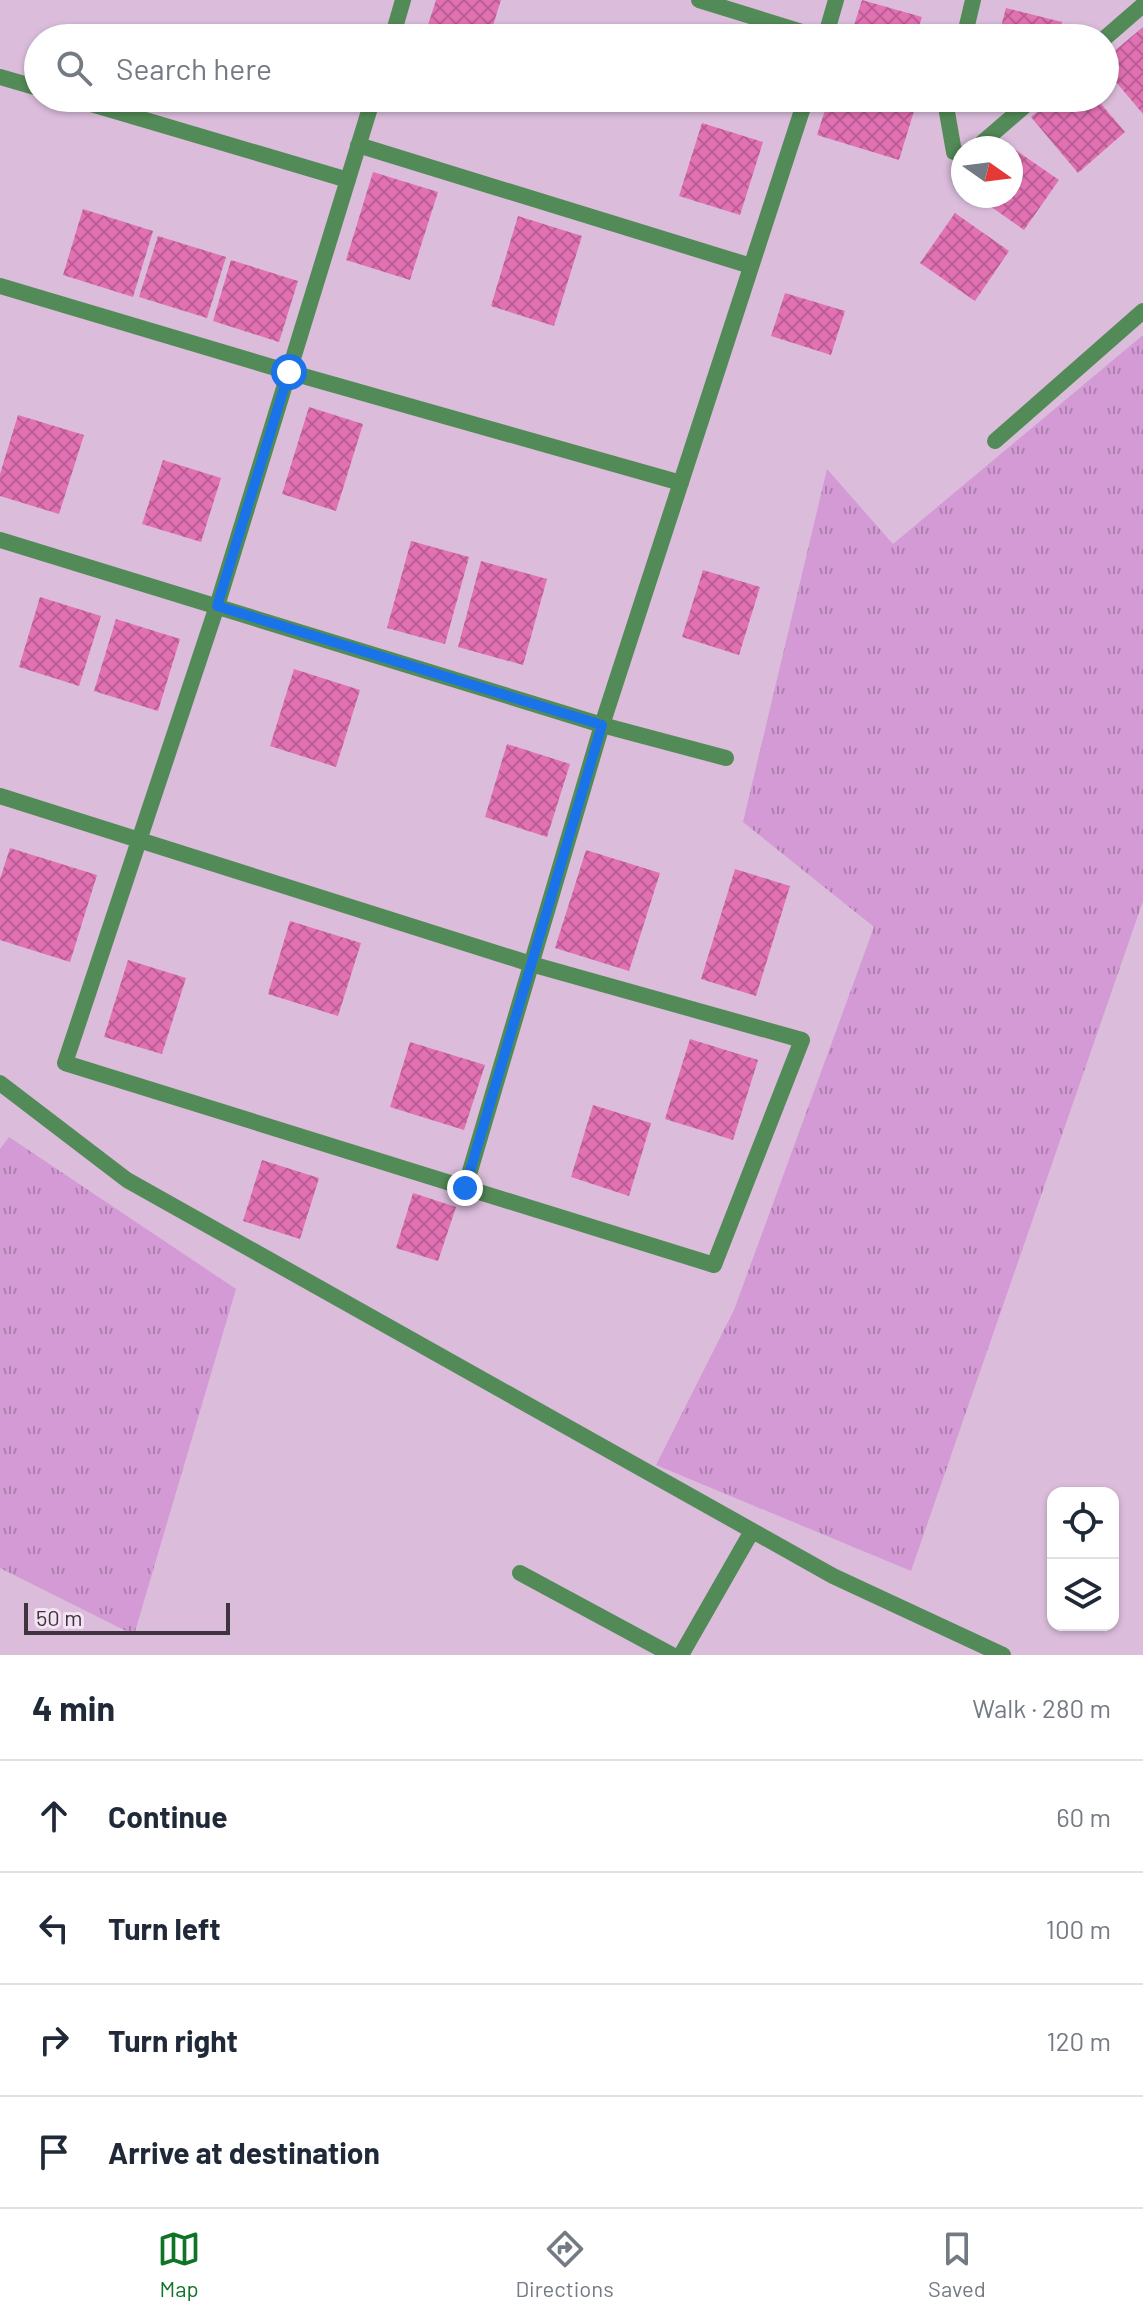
<!DOCTYPE html>
<html lang="en">
<head>
<meta charset="utf-8">
<style>
  :root { --surface:#fff; --page:#f6f6f7; --text:#1f2937; --muted:#747a83; --line:#e0e1e3; --accent:#0e7527 }
  body { margin:0; font-family:Barlow,sans-serif; background:var(--page); color:var(--text) }
  .controls { position:absolute; right:24px; bottom:24px; display:grid; overflow:hidden; border-radius:16px; box-shadow:0 2px 6px #0004 }
  .controls button { width:72px; height:72px; display:grid; place-items:center; padding:0; border:0; border-bottom:2px solid var(--line); background:var(--surface); color:var(--text); font:40px sans-serif }
  .compass { position:absolute; left:951px; top:136px; width:72px; height:72px; border-radius:50%; background:var(--surface); box-shadow:0 2px 6px #0004; rotate:104deg }
  .scale { position:absolute; left:24px; bottom:20px; width:206px; box-sizing:border-box; padding-left:8px; border:4px solid #3f333f; border-top:0; font-size:22px; line-height:28px; white-space:nowrap; color:#3f333f; -webkit-text-stroke:6px #f3e3f3; paint-order:stroke }
  .stop { position:absolute; width:24px; height:24px; margin:-18px; border:6px solid #1a73e8; border-radius:50%; background:#fff }
  .stop.end { background:#1a73e8; border-color:#fff; box-shadow:0 2px 8px #0008 }
  .list { margin:0; padding:0; list-style:none }
  h2 { display:flex; justify-content:space-between; align-items:center; height:104px; margin:0; padding:0 32px; font-size:34px }
  h2 small { font-size:26px; font-weight:400; color:var(--muted) }
  .list li { display:grid; grid-template-columns:52px 1fr auto; gap:24px; align-items:center; box-sizing:border-box; height:112px; padding:0 32px; border-top:2px solid var(--line) }
  .list b { display:block; font-size:30px; white-space:nowrap }
  .list em { font-size:26px; font-style:normal; color:var(--muted) }
  .icon { flex:none; width:44px; height:44px; fill:none; stroke:currentColor; stroke-width:2; stroke-linecap:round; stroke-linejoin:round }
  .map { position:relative; flex:none; width:1143px; height:1655px; overflow:hidden }
  .search { position:absolute; background:var(--surface); box-shadow:0 2px 6px #0004; left:24px; right:24px; top:24px; height:88px; display:flex; align-items:center; gap:20px; box-sizing:border-box; padding:0 28px; border-radius:44px; color:var(--muted); font-size:30px }
  .sheet { height:552px; background:var(--surface) }
  nav { display:flex; justify-content:space-around; align-items:center; box-sizing:border-box; height:112px; border-top:2px solid var(--line); background:var(--surface); font-size:22px; color:var(--muted) }
  nav a { display:grid; justify-items:center; gap:4px }
  nav .on { color:var(--accent) }
  .map>svg:first-child { display:block }
</style>
</head>
<body>
<div class="map">
<svg width="1143" height="1655" viewBox="0 0 1143 1655">
  <defs>
    <pattern id="grass-tufts" width="24" height="20" patternUnits="userSpaceOnUse" patternTransform="scale(2)"><rect width="24" height="20" fill="#d49ad5"/><path d="M3 7l-1-3M5 7V3M7 7l1-3M15 17l-1-3M17 17v-4M19 17l1-3" fill="none" stroke="#ad7eae"/></pattern>
    <pattern id="building-cross-hatch" width="8" height="8" patternUnits="userSpaceOnUse" patternTransform="scale(2)"><rect width="8" height="8" fill="#e271b3"/><path d="M0 0l8 8M0 8l8-8" fill="none" stroke="#b95d93"/></pattern>
  </defs>
  <rect width="100%" height="100%" fill="#dbbddb"/>
  <!-- grass -->
  <path fill="url(#grass-tufts)" d="M1143 335V901L911 1571 656 1465 734 1310 874 927 743 822 827 469 893 544Z
    M9 1137 236 1289 134 1635 0 1568V1149Z"/>
  <!-- building -->
  <path fill="url(#building-cross-hatch)" d="M436 0H501L489 38H468L428 25Z
    M862 0 922 17 915 38H850Z
    M1006 8 1062 22 1058 38H998Z
    M1143 27V114L1105 69V59Z
    M829 98H918L899 160 817 135Z
    M1054 98H1096L1125 132 1078 173 1031 117Z
    M702 123 763 142 740 215 679 196Z
    M1004 142 1059 180 1024 230 976 196H1011V148H1000Z
    M373 172 438 192 410 280 346 260Z
    M83 209 153 231 133 297 63 275Z
    M955 213 1009 251 975 301 920 263Z
    M518 216 582 236 554 326 491 306Z
    M158 236 226 257 207 318 139 297Z
    M231 260 298 281 279 342 213 321Z
    M785 293 845 311 831 355 771 336Z
    M309 407 363 424 336 511 282 494Z
    M18 415 84 435 59 514 0 496V474Z
    M163 460 221 478 201 542 142 524Z
    M411 541 469 557 445 644 387 628Z
    M481 561 547 579 523 665 458 647Z
    M703 570 760 587 739 655 682 637Z
    M40 597 101 616 79 686 19 667Z
    M116 619 180 639 158 711 94 691Z
    M294 669 360 690 336 767 270 746Z
    M507 744 570 764 547 837 485 817Z
    M10 848 97 875 70 962 0 940V879Z
    M586 850 660 873 629 971 555 948Z
    M735 869 790 886 756 996 701 979Z
    M290 921 361 943 338 1016 268 994Z
    M128 960 186 978 162 1054 104 1037Z
    M690 1039 758 1060 733 1140 665 1119Z
    M410 1042 485 1065 464 1130 390 1107Z
    M593 1105 651 1123 629 1196 571 1177Z
    M262 1160 319 1178 300 1239 243 1221Z
    M413 1193 456 1207 438 1261 396 1248Z"/>
  <g fill="none" stroke-linecap="round" stroke-linejoin="round">
    <!-- minor -->
    <path stroke="#538b58" stroke-width="16" d="M699 0 821 38
      M392 38 403 0
      M825 38 836 0
      M964 38 973 0
      M1105 38 1143 5
      M0 77 38 88
      M71 98 348 180
      M950 98 947 112 954 152 963 155
      M358 145 751 266
      M976 148 1034 98
      M0 286 289 372 681 483
      M995 441 1143 311
      M0 540 602 725 726 758
      M0 796 531 964 802 1040 714 1265 65 1063 217 606 373 98
      M0 1083 127 1180 833 1576 1003 1655
      M465 1188 602 725 806 98
      M520 1573 672 1655
      M681 1655 752 1531"/>
  </g>
  <g fill="none" stroke-linecap="round" stroke-linejoin="round">
    <!-- route -->
    <path stroke="#1a73e8" stroke-width="10" d="M289 372 217 606 602 725 465 1188"/>
  </g>
</svg>
<div class="controls">
<button><svg class="icon" aria-label="locate" viewBox="0 0 24 24"><circle cx="12" cy="12" r="6"/><path d="M12 2v4M12 18v4M2 12h4M18 12h4"/></svg></button>
<button><svg class="icon" aria-label="layers" viewBox="0 0 24 24"><path d="M12 4l9 5-9 5-9-5zM3 14l9 5 9-5"/></svg></button>
</div>
<svg class="compass" viewBox="-18 -18 36 36"><path d="M0-13l5 13h-10z" fill="#e53935"/><path d="M0 13l5-13h-10z" fill="#747a83"/></svg>
<div class="scale">50 m</div>
<div class="stop" style="left:289px;top:372px"></div>
<div class="stop end" style="left:465px;top:1188px"></div>
<div class="search"><svg class="icon" aria-label="search" viewBox="0 0 24 24"><circle cx="10" cy="10" r="6"/><path d="M15 15l6 6"/></svg>Search here</div>
</div>
<section class="sheet">
<h2>4 min<small>Walk · 280 m</small></h2>
<ul class="list">
<li><svg class="icon" aria-label="ahead" viewBox="0 0 24 24"><path d="M12 20V5M6 11l6-6 6 6"/></svg><div><b>Continue</b></div><em>60 m</em></li>
<li><svg class="icon" aria-label="left" viewBox="0 0 24 24"><path d="M17 20v-9H6M10 6l-5 5 5 5"/></svg><div><b>Turn left</b></div><em>100 m</em></li>
<li><svg class="icon" aria-label="right" viewBox="0 0 24 24"><path d="M7 20v-9h11M14 6l5 5-5 5"/></svg><div><b>Turn right</b></div><em>120 m</em></li>
<li><svg class="icon" aria-label="arrive" viewBox="0 0 24 24"><path d="M6 21V4h12l-3 4 3 4H6"/></svg><div><b>Arrive at destination</b></div></li>
</ul>
</section>
<nav>
<a class="on"><svg class="icon" aria-label="map" viewBox="0 0 24 24"><path d="M3 6l6-2 6 2 6-2v14l-6 2-6-2-6 2zM9 4v14M15 6v14"/></svg>Map</a>
<a><svg class="icon" aria-label="directions" viewBox="0 0 24 24"><path d="M12 3l9 9-9 9-9-9zM9 14v-3h6M13 9l2 2-2 2"/></svg>Directions</a>
<a><svg class="icon" aria-label="saved" viewBox="0 0 24 24"><path d="M7 4h10v16l-5-4-5 4z"/></svg>Saved</a>
</nav>
</body>
</html>
